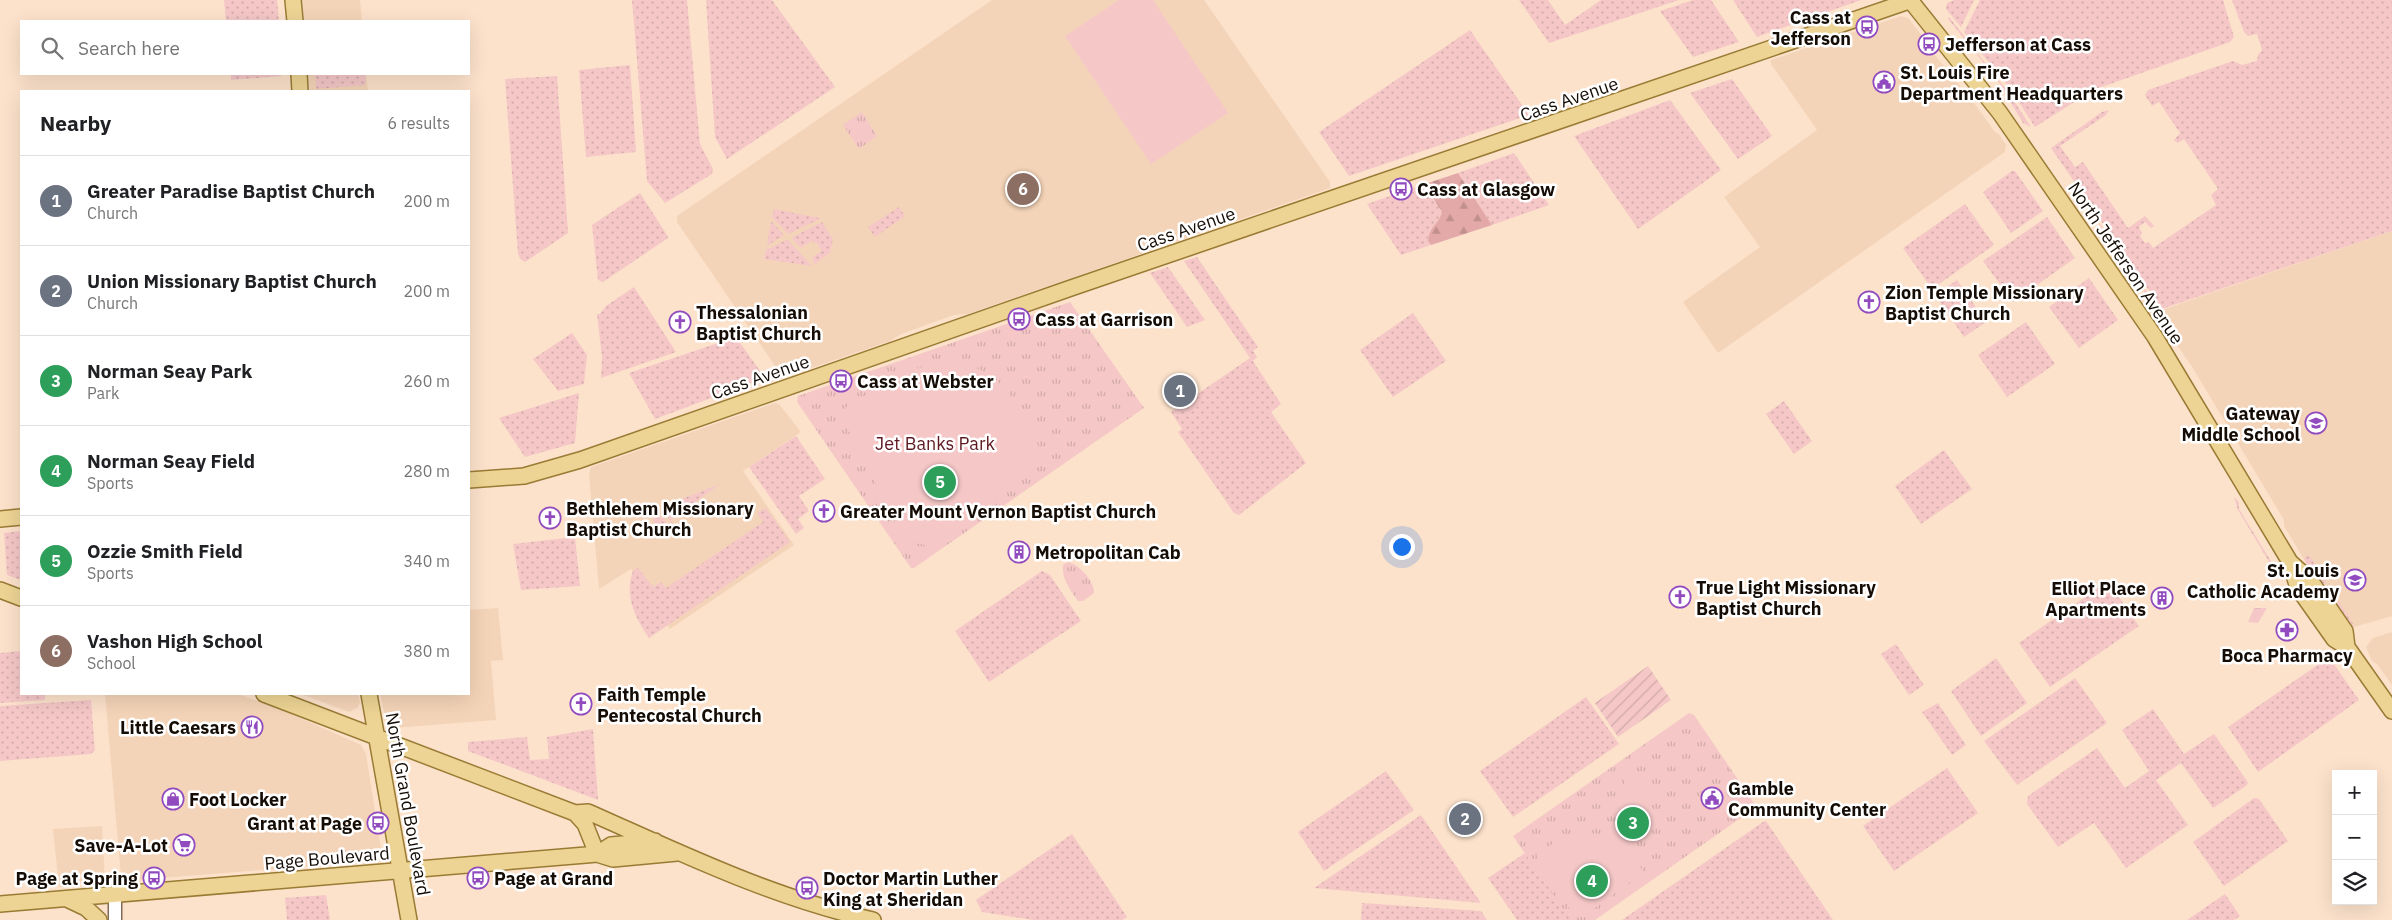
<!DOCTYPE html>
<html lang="en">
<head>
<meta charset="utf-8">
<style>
  :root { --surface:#fff; --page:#f2f2f2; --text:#202124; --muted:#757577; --line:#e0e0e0; --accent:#1a73e8 }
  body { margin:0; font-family:"IBM Plex Sans",sans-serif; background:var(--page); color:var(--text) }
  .controls { position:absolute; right:15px; bottom:15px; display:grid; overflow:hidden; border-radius:0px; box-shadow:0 5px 20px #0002 }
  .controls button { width:45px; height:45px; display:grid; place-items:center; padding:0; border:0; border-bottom:1px solid var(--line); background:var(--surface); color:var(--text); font:25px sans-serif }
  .you { position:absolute; left:1401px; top:546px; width:18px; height:18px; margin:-12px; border:4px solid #fff; border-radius:50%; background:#1a73e8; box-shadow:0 0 0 8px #1a73e833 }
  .badge { display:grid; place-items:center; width:32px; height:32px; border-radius:50%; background:var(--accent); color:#fff; font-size:16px; font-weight:700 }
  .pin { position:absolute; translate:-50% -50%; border:2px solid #fff; box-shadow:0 1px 5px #0006 }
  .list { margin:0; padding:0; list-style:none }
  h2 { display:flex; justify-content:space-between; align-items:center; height:65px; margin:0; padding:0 20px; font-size:21px }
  h2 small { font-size:16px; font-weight:400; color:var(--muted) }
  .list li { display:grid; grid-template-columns:32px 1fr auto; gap:15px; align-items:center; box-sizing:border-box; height:90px; padding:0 20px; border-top:1px solid var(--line) }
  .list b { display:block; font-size:19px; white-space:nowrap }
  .list p { margin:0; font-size:16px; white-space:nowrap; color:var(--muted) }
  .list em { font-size:16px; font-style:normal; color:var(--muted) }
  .icon { flex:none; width:28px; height:28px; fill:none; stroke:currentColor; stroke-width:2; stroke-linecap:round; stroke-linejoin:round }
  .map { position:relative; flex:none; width:2392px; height:920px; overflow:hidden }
  .search { position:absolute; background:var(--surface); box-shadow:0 5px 20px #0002; left:20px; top:20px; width:450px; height:55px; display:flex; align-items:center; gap:12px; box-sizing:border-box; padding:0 18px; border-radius:0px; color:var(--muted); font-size:19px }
  .panel { position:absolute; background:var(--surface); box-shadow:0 5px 20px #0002; left:20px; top:90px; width:450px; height:605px; border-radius:0px }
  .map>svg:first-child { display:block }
</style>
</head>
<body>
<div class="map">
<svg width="2392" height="920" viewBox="0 0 2392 920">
  <defs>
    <pattern id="grass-dots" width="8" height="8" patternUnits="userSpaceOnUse" patternTransform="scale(1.25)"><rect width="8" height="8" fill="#f5c7c7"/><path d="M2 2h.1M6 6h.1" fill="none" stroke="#d1aaa9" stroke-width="1.8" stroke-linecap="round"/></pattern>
    <pattern id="forest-firs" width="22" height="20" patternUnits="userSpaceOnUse" patternTransform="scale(1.25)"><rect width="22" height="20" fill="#e3a8a8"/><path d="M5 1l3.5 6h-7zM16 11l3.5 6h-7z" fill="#c28f8f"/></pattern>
    <pattern id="park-tufts" width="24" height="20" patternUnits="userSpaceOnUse" patternTransform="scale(1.25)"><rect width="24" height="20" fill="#f5c7c7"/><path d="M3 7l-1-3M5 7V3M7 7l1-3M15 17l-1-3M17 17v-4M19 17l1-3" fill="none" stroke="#d1aaa9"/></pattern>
    <pattern id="garden-furrows" width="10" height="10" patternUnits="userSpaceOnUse" patternTransform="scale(1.25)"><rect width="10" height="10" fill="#f5c7c7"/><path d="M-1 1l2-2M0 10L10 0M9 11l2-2" fill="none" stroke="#d1aaa9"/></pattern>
  </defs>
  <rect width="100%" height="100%" fill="#fce2cb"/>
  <!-- built -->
  <path fill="#f4d4b8" d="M302 0H360L362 21H304Z
    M992 0H1204L1330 182V188L968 314 954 315 901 334 890 341 788 376H782L677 222V216Z
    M1901 16 1908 18 1929 44 1930 49 1974 103 1995 132 1999 134 2006 145 2005 152 1718 353 1683 302 1760 247 1724 197 1817 130 1771 64V60Z
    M308 74H366L368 91H310Z
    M2392 231V616L2354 627H2351L2305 561 2284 526V520L2191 365 2158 318 2156 312Z
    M775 403 779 404 801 432 743 471 794 545 670 629 631 569 599 589 589 474 591 467Z
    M498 608 503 660 491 661 496 720 393 728 387 725 380 694H469V610Z
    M2392 632V685L2377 664 2372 661 2366 647 2373 638Z
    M105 694H238L282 710 361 745 366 754 382 855 333 860 325 865 124 881 121 876Z
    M301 694H358L360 703 357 708 349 712Z
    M102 826 105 881 59 887 53 829Z"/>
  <!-- grass -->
  <path fill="url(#grass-dots)" d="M224 0H277L279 21H226Z
    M632 0H687L700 144 713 169 712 174 665 203 647 181Z
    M706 0H772L835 87 727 159 715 137Z
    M1519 0H1548L1565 25 1601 0H1679L1549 43Z
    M1693 0H1711L1739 42 1693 57 1660 11Z
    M1733 0H1861L1757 37Z
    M1954 0H1974L1961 27 1946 9 1947 3Z
    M1980 0H2223L2234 37 2230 42 2093 90 2035 127 2009 87 1964 32Z
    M2232 0H2392V231L2162 309 2051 148 2102 112 2109 110 2106 115 2060 146 2075 167 2083 162 2128 228 2145 216 2154 226 2151 228 2145 222 2139 227 2142 233 2140 236 2145 243 2149 242 2153 248 2216 205 2211 195 2218 189 2184 139 2178 143 2174 140 2180 133 2159 102 2152 106 2145 95 2148 90 2233 61 2242 65 2257 61 2258 55 2262 50 2257 34 2248 36 2244 32Z
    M1949 17 2009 93 2031 127 2023 123 1996 78 1948 19Z
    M1470 30 1529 115 1349 176 1319 132Z
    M630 65 636 152 586 157 579 70Z
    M231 74H281V76L231 80Z
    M315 74H365L366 85 316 89Z
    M557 76 568 233 525 262 520 259 518 254 505 79Z
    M1732 79 1772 136 1738 159 1690 93Z
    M1670 100 1721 170 1638 229 1574 136Z
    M1514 153 1549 205 1492 225 1458 173Z
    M2012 171H2015L2043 211 2011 233 1983 192Z
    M1425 184 1442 212C1439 225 1430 227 1428 241L1431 245 1401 255 1367 204Z
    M2072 184 2165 318V321L2158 317 2157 311Z
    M640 193 667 235 668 238 603 282 598 280 592 225Z
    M1965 204 1994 245 1932 289 1903 248Z
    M899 207 905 216 875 237 868 227Z
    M774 209 819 218 820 219 788 234 772 217Z
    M2047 217 2075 258 2013 302 1983 261Z
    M771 221 784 235 767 246Z
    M822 222 833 239 830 253 814 265 813 257 821 251 818 244 811 241 801 248 792 239 793 237Z
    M786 240H788L812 266 764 259 766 250Z
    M1197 257 1258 347 1253 351 1257 357 1253 361 1281 404 1271 412 1306 463 1239 515 1234 513 1178 432 1182 429 1171 412 1250 358 1184 261Z
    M1168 267 1205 320 1187 327 1150 273Z
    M2089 278 2118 320 2079 348 2049 307Z
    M1957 280 1986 322 1964 337 1935 295Z
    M634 287 676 352 601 378 602 357 597 314H600L606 306Z
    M1413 313 1446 361 1393 397 1360 350Z
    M2026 322 2055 364 2007 397 1978 355Z
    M572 333 587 355 584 384 558 391 533 359Z
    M736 337 765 378 655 419 629 373Z
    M579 393 575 443 525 457 499 418Z
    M1784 401 1812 441 1794 454 1766 414Z
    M796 436 825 479 799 496 809 511 798 519 804 528 796 534 749 467Z
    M1944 450 1972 489 1921 524 1895 486Z
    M720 484 671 520 674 527 667 516 664 506Z
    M2234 497 2239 502V509L2272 563 2271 565 2238 510Z
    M766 508 790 542 649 638C635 618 624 595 633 571L638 568 653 587 661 582 666 588 763 522 757 513Z
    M663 517 671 529 665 523 655 530 659 536 656 537 653 518Z
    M21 531V580L7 575 4 533Z
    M575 537 580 586 521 590 513 544Z
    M2309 555 2326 583 2321 586 2304 559Z
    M1042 571 1050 575 1081 621 989 682 955 631Z
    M2108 581 2139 626 2050 687 2019 643Z
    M2328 585 2353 624V627L2349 625 2323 588Z
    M1896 644 1924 685 1909 695 1881 654Z
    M21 651V694H45V700L0 703V653Z
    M2329 657 2359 700 2258 772 2228 727Z
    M1996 658 2027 703 1981 736 1951 691Z
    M2075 678 2107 723 2017 785 1984 741Z
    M1586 697 1619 744 1513 817 1480 771Z
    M91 700 95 750 91 754 0 761V706Z
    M1938 703 1966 745 1952 755 1922 712Z
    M2153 709 2184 754 2214 734 2245 778 2248 783 2246 786 2213 808 2181 763 2156 780 2188 825 2126 868 2094 823 2058 847 2027 804 2028 796 2097 748 2125 788 2149 771 2122 730Z
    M593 729 598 800 468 751V742L527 737 530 760 549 759 547 737Z
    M1947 768 1978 813 1894 871 1863 826Z
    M1386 771 1414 810 1324 871 1298 832Z
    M2254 798 2259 799 2288 841 2224 886 2193 842Z
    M1421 815 1481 903 1314 888Z
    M1766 821 1833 920H1622L1763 822Z
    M1072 834 1127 917 1122 920H1033L982 912 976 900Z
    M1515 839 1587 920H1517L1488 878 1525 853Z
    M2225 894 2240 916 2234 920H2187Z
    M326 895 330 920H287L285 898Z
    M1362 903 1481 911 1487 920H1361Z"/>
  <!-- forest -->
  <path fill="url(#forest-firs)" d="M1458 173 1492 225 1431 245 1428 241C1430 225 1438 226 1442 212L1425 184Z"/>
  <!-- park -->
  <path fill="url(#park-tufts)" d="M862 112 877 136 859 149 843 125Z
    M1070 302 1144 408 914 568H911L797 402 798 396Z
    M1068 562C1079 564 1095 582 1094 593L1083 601H1078C1071 591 1061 578 1063 565Z
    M2254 608H2267L2258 623 2248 622Z
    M1689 713 1694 715 1754 803 1755 808 1595 920H1571L1513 836Z"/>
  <!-- garden -->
  <path fill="url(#garden-furrows)" d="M1648 666 1671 700 1618 737 1595 703Z"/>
  <!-- pitch -->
  <path fill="#f5c7c7" d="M1119 0H1153L1228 113 1151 164 1065 36Z
    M953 362C961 364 969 365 976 368 1009 380 1026 420 1040 449L942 538 930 546 909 542 900 530 839 412 900 373 930 365Z
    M1626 774 1648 778 1641 818 1619 815Z
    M1576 833C1612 831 1624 845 1644 872L1582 917 1574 916 1536 855 1555 842Z"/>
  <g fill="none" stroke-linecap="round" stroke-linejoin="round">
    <!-- minor casing -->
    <g stroke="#816b57" stroke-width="15">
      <path id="minor" d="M115 920V895"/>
    </g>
    <!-- major casing -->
    <g stroke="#997b34" stroke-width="18">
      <path id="major" d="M293 0 295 21
        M1910 0 2000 113 2155 337 2290 562 2298 588 2334 639 2347 647 2392 711
        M299 74 300 91
        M469 480 524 476 580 460 1071 288 1912 0
        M0 519 21 517
        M2290 562 2310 580 2345 631 2347 647
        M0 590 21 598
        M264 694 575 813 588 812C681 853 773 898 873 920
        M369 694 409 920
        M575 813 585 824 597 854
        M597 854 613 859 677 853
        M67 899 86 908 99 920
        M0 904 586 855 597 854 611 845 655 841"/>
    </g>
    <!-- minor -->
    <use href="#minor" stroke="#fff" stroke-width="12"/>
    <!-- major -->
    <use href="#major" stroke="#edd494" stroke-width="15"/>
  </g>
  <!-- icons -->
  <defs>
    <g id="bus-ring" transform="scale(1.125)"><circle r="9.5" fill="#fff" stroke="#914bbf" stroke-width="1.5"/><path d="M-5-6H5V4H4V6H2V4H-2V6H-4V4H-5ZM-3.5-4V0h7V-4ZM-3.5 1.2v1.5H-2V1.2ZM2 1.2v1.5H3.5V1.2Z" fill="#914bbf"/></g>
    <g id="civic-ring" transform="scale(1.125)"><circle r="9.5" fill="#fff" stroke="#914bbf" stroke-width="1.5"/><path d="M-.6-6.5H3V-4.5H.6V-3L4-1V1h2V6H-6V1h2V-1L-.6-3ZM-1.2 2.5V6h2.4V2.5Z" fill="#914bbf"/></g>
    <g id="church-ring" transform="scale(1.125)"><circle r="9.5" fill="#fff" stroke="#914bbf" stroke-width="1.5"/><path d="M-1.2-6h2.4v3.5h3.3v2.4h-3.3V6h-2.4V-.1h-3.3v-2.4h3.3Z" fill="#914bbf"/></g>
    <g id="school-ring" transform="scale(1.125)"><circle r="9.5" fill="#fff" stroke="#914bbf" stroke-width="1.5"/><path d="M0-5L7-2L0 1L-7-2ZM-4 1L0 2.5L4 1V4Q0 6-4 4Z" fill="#914bbf"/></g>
    <g id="building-ring" transform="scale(1.125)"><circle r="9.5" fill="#fff" stroke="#914bbf" stroke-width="1.5"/><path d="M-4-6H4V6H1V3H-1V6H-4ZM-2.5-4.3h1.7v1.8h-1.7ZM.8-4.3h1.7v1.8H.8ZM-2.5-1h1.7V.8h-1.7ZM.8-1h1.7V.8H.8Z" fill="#914bbf"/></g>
    <g id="pharmacy-ring" transform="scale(1.125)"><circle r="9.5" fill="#fff" stroke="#914bbf" stroke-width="1.5"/><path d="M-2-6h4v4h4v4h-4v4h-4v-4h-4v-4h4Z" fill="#914bbf"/></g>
    <g id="restaurant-ring" transform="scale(1.125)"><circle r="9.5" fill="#fff" stroke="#914bbf" stroke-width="1.5"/><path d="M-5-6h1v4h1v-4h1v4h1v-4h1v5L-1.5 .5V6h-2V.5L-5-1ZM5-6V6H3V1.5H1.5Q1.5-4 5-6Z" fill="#914bbf"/></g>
    <g id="shop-ring" transform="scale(1.125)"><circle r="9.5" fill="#fff" stroke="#914bbf" stroke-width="1.5"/><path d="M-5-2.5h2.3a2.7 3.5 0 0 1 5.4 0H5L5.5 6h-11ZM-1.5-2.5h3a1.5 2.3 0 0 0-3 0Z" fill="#914bbf"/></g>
    <g id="supermarket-ring" transform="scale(1.125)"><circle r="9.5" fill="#fff" stroke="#914bbf" stroke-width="1.5"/><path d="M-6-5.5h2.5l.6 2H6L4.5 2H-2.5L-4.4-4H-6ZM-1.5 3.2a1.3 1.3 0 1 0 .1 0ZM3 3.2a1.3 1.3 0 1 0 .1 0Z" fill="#914bbf"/></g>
  </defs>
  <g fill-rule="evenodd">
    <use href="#bus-ring" x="1867" y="27"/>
    <use href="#bus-ring" x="1929" y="44"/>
    <use href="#civic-ring" x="1884" y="82"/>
    <use href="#bus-ring" x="1401" y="189"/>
    <use href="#church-ring" x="1869" y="302"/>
    <use href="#bus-ring" x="1019" y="319"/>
    <use href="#church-ring" x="680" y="322"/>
    <use href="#bus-ring" x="841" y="381"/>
    <use href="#school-ring" x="2316" y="423"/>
    <use href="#church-ring" x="824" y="511"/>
    <use href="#church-ring" x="550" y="518"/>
    <use href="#building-ring" x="1019" y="552"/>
    <use href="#school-ring" x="2355" y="580"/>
    <use href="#church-ring" x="1680" y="597"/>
    <use href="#building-ring" x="2162" y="598"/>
    <use href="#pharmacy-ring" x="2287" y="630"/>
    <use href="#church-ring" x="581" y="704"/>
    <use href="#restaurant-ring" x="252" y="727"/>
    <use href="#civic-ring" x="1712" y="798"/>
    <use href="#shop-ring" x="173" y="799"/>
    <use href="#bus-ring" x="378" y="823"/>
    <use href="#supermarket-ring" x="184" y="845"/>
    <use href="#bus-ring" x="154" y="878"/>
    <use href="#bus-ring" x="478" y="878"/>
    <use href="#bus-ring" x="807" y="888"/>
  </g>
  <g text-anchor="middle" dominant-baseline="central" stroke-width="5" stroke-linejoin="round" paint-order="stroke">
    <!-- poi labels -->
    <g font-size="18" font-weight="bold" fill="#140c05" stroke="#fff" text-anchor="start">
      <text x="1851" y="17" text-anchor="end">Cass at<tspan x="1851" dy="21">Jefferson</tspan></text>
      <text x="1945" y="44">Jefferson at Cass</text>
      <text x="1900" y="72">St. Louis Fire<tspan x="1900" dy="21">Department Headquarters</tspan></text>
      <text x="1417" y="189">Cass at Glasgow</text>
      <text x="1885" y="292">Zion Temple Missionary<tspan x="1885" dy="21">Baptist Church</tspan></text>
      <text x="696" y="312">Thessalonian<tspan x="696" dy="21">Baptist Church</tspan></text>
      <text x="1035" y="319">Cass at Garrison</text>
      <text x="857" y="381">Cass at Webster</text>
      <text x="2300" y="413" text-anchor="end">Gateway<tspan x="2300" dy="21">Middle School</tspan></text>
      <text x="566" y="508">Bethlehem Missionary<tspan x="566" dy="21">Baptist Church</tspan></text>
      <text x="840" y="511">Greater Mount Vernon Baptist Church</text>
      <text x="1035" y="552">Metropolitan Cab</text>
      <text x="2339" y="570" text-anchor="end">St. Louis<tspan x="2339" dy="21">Catholic Academy</tspan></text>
      <text x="1696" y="587">True Light Missionary<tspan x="1696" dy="21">Baptist Church</tspan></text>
      <text x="2146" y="588" text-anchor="end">Elliot Place<tspan x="2146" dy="21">Apartments</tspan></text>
      <text x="2287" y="655" text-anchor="middle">Boca Pharmacy</text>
      <text x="597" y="694">Faith Temple<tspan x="597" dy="21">Pentecostal Church</tspan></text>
      <text x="236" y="727" text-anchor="end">Little Caesars</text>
      <text x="1728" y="788">Gamble<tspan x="1728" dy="21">Community Center</tspan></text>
      <text x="189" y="799">Foot Locker</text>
      <text x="362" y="823" text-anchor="end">Grant at Page</text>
      <text x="168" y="845" text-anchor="end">Save-A-Lot</text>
      <text x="138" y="878" text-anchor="end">Page at Spring</text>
      <text x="494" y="878">Page at Grand</text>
      <text x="823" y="878">Doctor Martin Luther<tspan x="823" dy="21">King at Sheridan</tspan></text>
    </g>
    <!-- street labels -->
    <g font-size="18" fill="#140c05" stroke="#fff">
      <text transform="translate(1569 99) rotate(-19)">Cass Avenue</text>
      <text transform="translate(1186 229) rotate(-19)">Cass Avenue</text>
      <text transform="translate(2126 263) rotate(56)">North Jefferson Avenue</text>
      <text transform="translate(760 377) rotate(-19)">Cass Avenue</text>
      <text transform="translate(408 804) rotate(80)">North Grand Boulevard</text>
      <text transform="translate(327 858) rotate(-5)">Page Boulevard</text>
    </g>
    <!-- park labels -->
    <g font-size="18" fill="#5d1820" stroke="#fff">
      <text x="935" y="443">Jet Banks Park</text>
    </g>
  </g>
</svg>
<div class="controls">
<button>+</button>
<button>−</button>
<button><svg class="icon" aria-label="layers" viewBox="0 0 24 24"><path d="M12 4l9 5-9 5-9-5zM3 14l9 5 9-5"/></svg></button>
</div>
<div class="you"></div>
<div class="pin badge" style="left:1180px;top:391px;background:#6b7280">1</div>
<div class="pin badge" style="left:1465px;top:819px;background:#6b7280">2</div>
<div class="pin badge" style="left:1633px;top:823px;background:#2e9e5b">3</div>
<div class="pin badge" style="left:1592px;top:881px;background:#2e9e5b">4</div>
<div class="pin badge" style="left:940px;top:482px;background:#2e9e5b">5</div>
<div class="pin badge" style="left:1023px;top:189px;background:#8d6e63">6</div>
<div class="search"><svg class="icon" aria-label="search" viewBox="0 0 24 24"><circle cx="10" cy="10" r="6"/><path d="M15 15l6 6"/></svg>Search here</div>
<section class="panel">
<h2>Nearby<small>6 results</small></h2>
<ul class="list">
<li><span class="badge" style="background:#6b7280">1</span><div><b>Greater Paradise Baptist Church</b><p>Church</p></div><em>200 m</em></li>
<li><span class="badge" style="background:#6b7280">2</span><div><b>Union Missionary Baptist Church</b><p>Church</p></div><em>200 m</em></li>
<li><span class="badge" style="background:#2e9e5b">3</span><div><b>Norman Seay Park</b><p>Park</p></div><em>260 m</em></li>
<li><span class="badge" style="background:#2e9e5b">4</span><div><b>Norman Seay Field</b><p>Sports</p></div><em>280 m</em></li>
<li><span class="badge" style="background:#2e9e5b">5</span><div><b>Ozzie Smith Field</b><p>Sports</p></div><em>340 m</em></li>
<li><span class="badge" style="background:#8d6e63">6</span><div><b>Vashon High School</b><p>School</p></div><em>380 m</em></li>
</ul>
</section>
</div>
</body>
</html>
